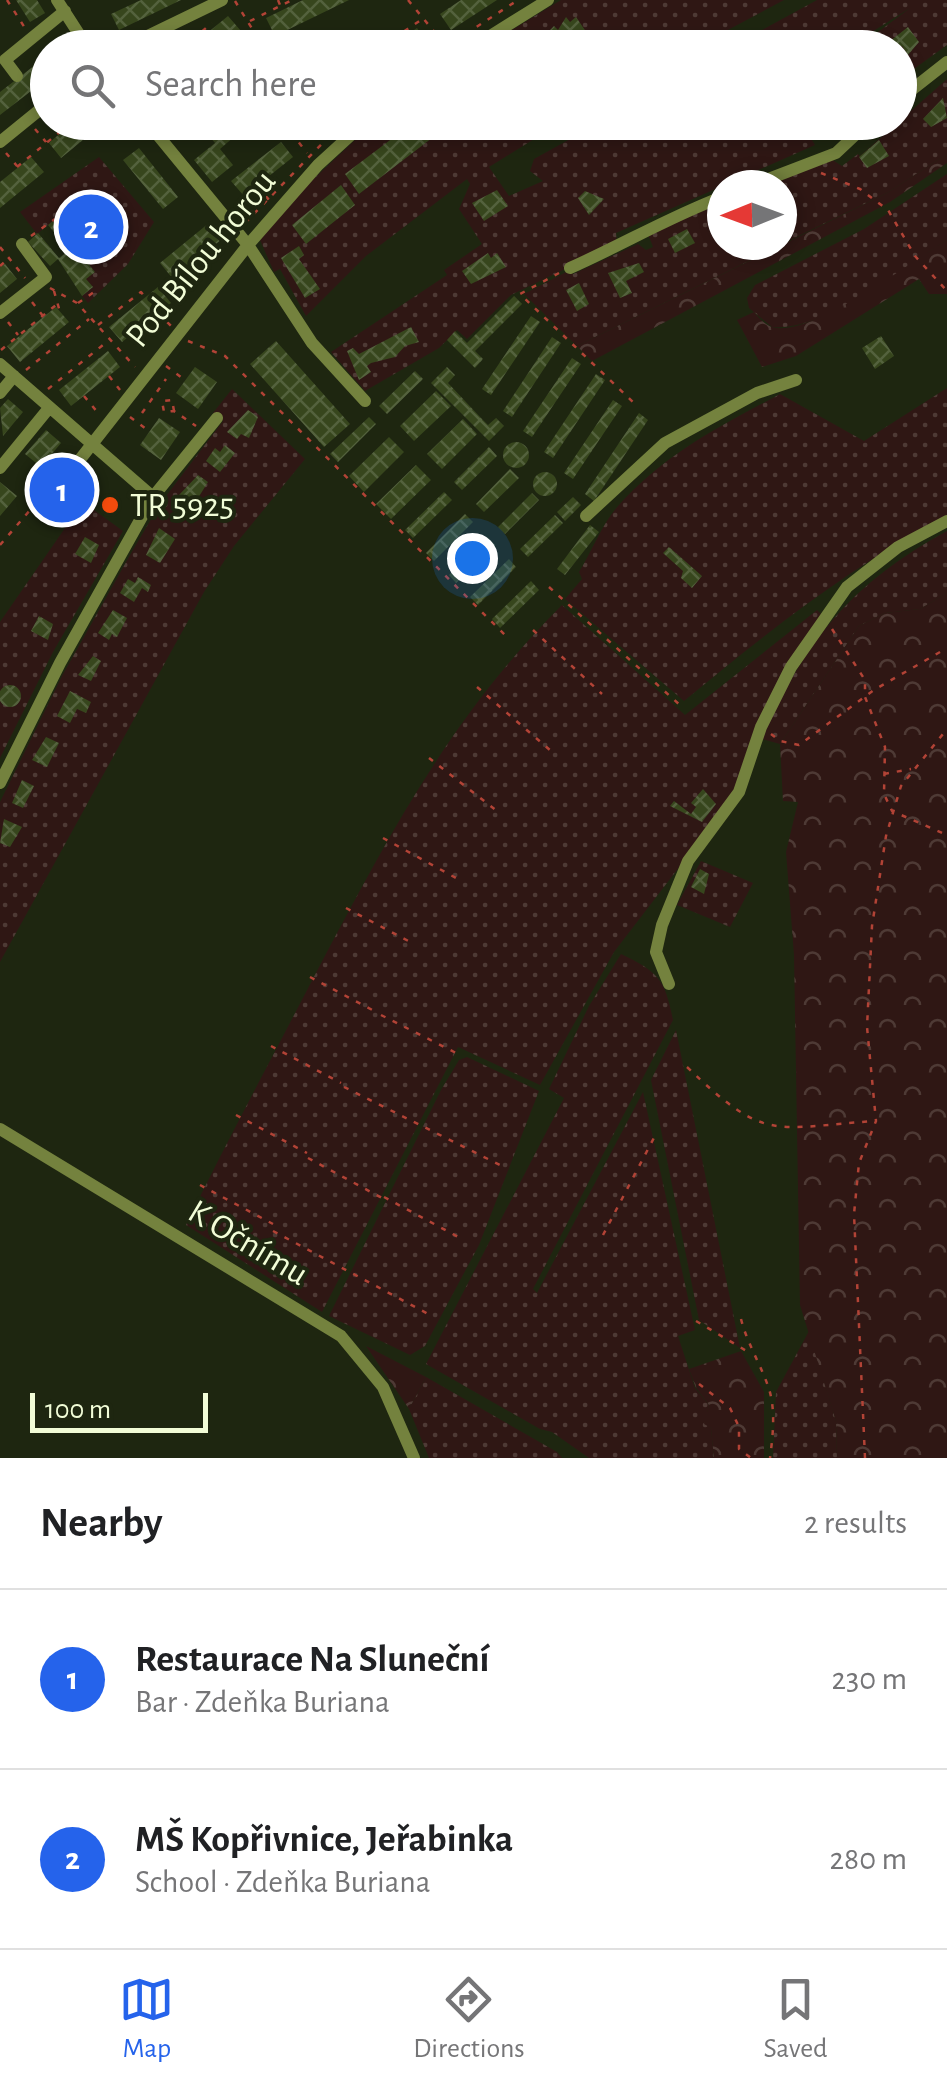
<!DOCTYPE html>
<html lang="en">
<head>
<meta charset="utf-8">
<style>
  :root { --surface:#fff; --page:#f6f6f6; --text:#202124; --muted:#757577; --line:#e0e0e0; --accent:#2563eb }
  body { margin:0; font-family:"Alegreya Sans",sans-serif; background:var(--page); color:var(--text) }
  .compass { position:absolute; left:707px; top:170px; width:90px; height:90px; border-radius:50%; background:var(--surface); box-shadow:0 5px 15px #0003; rotate:269deg }
  .scale { position:absolute; left:30px; bottom:25px; width:178px; box-sizing:border-box; padding-left:10px; border:5px solid #f2fdd7; border-top:0; font-size:28px; line-height:35px; white-space:nowrap; color:#f2fdd7; -webkit-text-stroke:8px #1e2610; paint-order:stroke }
  .you { position:absolute; left:472px; top:558px; width:35px; height:35px; margin:-25px; border:8px solid #fff; border-radius:50%; background:#1a73e8; box-shadow:0 0 0 15px #1a73e833 }
  .badge { display:grid; place-items:center; width:65px; height:65px; border-radius:50%; background:var(--accent); color:#fff; font-size:32px; font-weight:700 }
  .pin { position:absolute; translate:-50% -50%; border:5px solid #fff; box-shadow:0 2px 10px #0006 }
  .list { margin:0; padding:0; list-style:none }
  h2 { display:flex; justify-content:space-between; align-items:center; height:130px; margin:0; padding:0 40px; font-size:42px }
  h2 small { font-size:32px; font-weight:400; color:var(--muted) }
  .list li { display:grid; grid-template-columns:65px 1fr auto; gap:30px; align-items:center; box-sizing:border-box; height:180px; padding:0 40px; border-top:2px solid var(--line) }
  .list b { display:block; font-size:38px; white-space:nowrap }
  .list p { margin:0; font-size:32px; white-space:nowrap; color:var(--muted) }
  .list em { font-size:32px; font-style:normal; color:var(--muted) }
  .icon { flex:none; width:55px; height:55px; fill:none; stroke:currentColor; stroke-width:2; stroke-linecap:round; stroke-linejoin:round }
  .map { position:relative; flex:none; width:947px; height:1458px; overflow:hidden }
  .search { position:absolute; background:var(--surface); box-shadow:0 5px 15px #0003; left:30px; right:30px; top:30px; height:110px; display:flex; align-items:center; gap:25px; box-sizing:border-box; padding:0 35px; border-radius:55px; color:var(--muted); font-size:38px }
  .sheet { height:490px; background:var(--surface) }
  nav { display:flex; justify-content:space-around; align-items:center; box-sizing:border-box; height:140px; border-top:2px solid var(--line); background:var(--surface); font-size:28px; color:var(--muted) }
  nav a { display:grid; justify-items:center; gap:5px }
  nav .on { color:var(--accent) }
  .map>svg:first-child { display:block }
</style>
</head>
<body>
<div class="map">
<svg width="947" height="1458" viewBox="0 0 947 1458">
  <defs>
    <pattern id="green-dots" width="8" height="8" patternUnits="userSpaceOnUse" patternTransform="scale(2.5)"><rect width="8" height="8" fill="#2f1714"/><path d="M2 2h.1M6 6h.1" fill="none" stroke="#4e3a35" stroke-width="1.8" stroke-linecap="round"/></pattern>
    <pattern id="forest-crowns" width="20" height="18" patternUnits="userSpaceOnUse" patternTransform="scale(2.5)"><rect width="20" height="18" fill="#2f1714"/><path d="M2 6a3 3 0 1 1 6 0M12 15a3 3 0 1 1 6 0" fill="none" stroke="#4e3a35"/></pattern>
    <pattern id="building-cross-hatch" width="8" height="8" patternUnits="userSpaceOnUse" patternTransform="scale(2.5)"><rect width="8" height="8" fill="#37461d"/><path d="M0 0l8 8M0 8l8-8" fill="none" stroke="#54623d"/></pattern>
  </defs>
  <rect width="100%" height="100%" fill="#1e2610"/>
  <!-- green -->
  <path fill="url(#green-dots)" d="M561 0H784L696 47 482 48Z
    M817 0H947V45L900 79V48L858 47 910 8 848 47 729 48Z
    M947 79V154L887 193 782 244V185H765L831 159 842 166 858 154 860 156Z
    M373 123H560L489 167 509 196 543 181 530 171 534 159 599 123H827L805 129 815 145 616 233 617 244 511 295 467 339 457 330 439 348 365 391 331 352 447 275 444 270 482 244 459 209 470 184 467 179 366 256 306 316 280 269 274 272 260 240 303 189Z
    M99 157 154 222 128 264 88 303 82 296 93 287 86 279 94 271 74 246 84 237 63 213 37 234 20 212Z
    M947 174V240C902 268 826 332 772 327L749 308 747 298 755 285 864 229Z
    M722 202V245H781L577 346 524 294 570 270 573 274 638 244 646 250 653 247 648 234Z
    M947 388V516C851 566 767 632 684 701L565 599 582 579 579 572C592 551 602 524 618 506 666 453 717 428 780 394L864 441Z
    M232 389 305 459 234 546 204 592 0 962V802L62 676 130 555 160 504 223 421 213 413Z
    M83 502 123 531 53 652 0 758V622Z
    M947 531V593L920 609 885 613 859 626 780 744 762 739C805 640 852 583 947 531Z
    M562 605 685 715 817 610 821 614 733 797 614 952 540 1085 458 1047 322 1312 186 1225C228 1139 274 1054 318 969 390 833 452 715 562 605Z
    M701 861 753 883 730 927 677 905Z
    M621 954C659 972 665 980 673 1020L533 1289 537 1293 643 1092 695 1330 678 1336 695 1388 709 1405 705 1423 711 1428 714 1458H589L552 1432 540 1429 426 1364 564 1098 549 1089 589 1006Z
    M676 1030 740 1348 699 1320 651 1080Z
    M467 1057 539 1091 479 1245 425 1346 410 1355 329 1316 441 1090 459 1060Z
    M809 1331 836 1421 837 1458H773L776 1392Z
    M426 1377 557 1452 562 1458H429L409 1409Z"/>
  <!-- forest -->
  <path fill="url(#forest-crowns)" d="M947 154V163L890 202 592 361 577 346 887 193Z
    M947 240V294H929L919 279 796 356 762 367 737 320 754 312C759 318 765 325 772 327 810 339 913 260 947 240Z
    M947 593V1458H837L836 1421 800 1305 794 955 786 852 798 802 783 801 780 744 859 626 885 613 920 609Z
    M366 1346 426 1377 409 1409Z
    M741 1351 764 1392V1458H714L711 1428 704 1424 709 1405 696 1388 689 1369Z"/>
  <!-- building -->
  <path fill="url(#building-cross-hatch)" d="M16 0H37L45 13 30 22Z
    M141 0H181L119 30 111 14Z
    M303 0H349L275 36 266 18Z
    M461 0H497L451 30 440 14Z
    M228 16 241 31 221 48H189Z
    M566 17 570 22 576 17 589 36 572 48H520L528 42 531 46 537 41 534 37 540 33 543 37 554 26 558 30Z
    M908 27 919 42 908 55 902 46 881 48Z
    M417 28 428 45 388 48 399 40Z
    M48 55V78L0 115V92Z
    M943 98 947 118 931 127 923 119Z
    M73 122H105L61 158 49 143Z
    M215 122H251L220 149 233 165 212 182 194 160 215 143 205 131Z
    M414 122H421L432 138 359 194 345 174Z
    M879 140 889 156 867 168 859 157Z
    M281 142 293 157 244 196 231 181Z
    M139 148 178 197 163 209 123 160Z
    M31 157 44 172 0 208V182Z
    M341 185 355 205 306 244 292 225Z
    M497 190 508 206 484 221 472 203Z
    M585 191 604 199 589 215 578 198Z
    M63 212 84 238 74 246 95 272 86 279 93 287 82 296 58 259 50 266 28 242 38 233 59 258 69 250 48 225Z
    M209 223 222 239 173 279 160 263Z
    M687 229 695 243 675 253 668 239Z
    M299 246 304 255 299 259 320 289 305 298 281 258Z
    M488 253 491 258 497 253 506 267 471 284 462 271Z
    M639 263 644 272 626 281 632 293 620 298 608 273Z
    M5 264 17 279 0 293V267Z
    M579 283 589 304 577 311 566 290Z
    M158 287 171 303 122 342 109 327Z
    M514 296 522 304 475 351 483 359 475 368 447 340 455 331 467 343Z
    M56 307 69 322 20 362 7 346Z
    M531 316 540 322 491 395 482 389Z
    M411 327 419 342 405 346 395 357 371 363 367 366 371 372 359 380 347 351 353 348 359 354Z
    M881 336 894 356 875 369 862 348Z
    M552 337 561 343 512 417 503 411Z
    M276 341 350 424 324 447 250 364Z
    M108 351 120 367 71 406 59 390Z
    M572 358 581 364 532 437 523 431Z
    M195 367 217 382 198 409 176 393Z
    M447 367 455 375 448 383 481 418 488 425 496 418 504 426 489 441 431 383Z
    M415 371 423 379 387 414 379 406Z
    M596 374 605 380 553 458 544 452Z
    M436 391 451 406 414 441 400 426Z
    M8 399 23 412 3 436 0 408Z
    M613 400 622 406 573 479 564 473Z
    M248 410 258 417 249 438 241 434 237 439 227 432Z
    M639 413 648 420 594 501 585 494Z
    M369 417 376 424 338 462 330 454Z
    M159 418 180 432 161 460 140 445Z
    M463 419 477 434 442 469 427 454Z
    M46 430 61 443 41 467 25 454Z
    M389 437 404 452 364 492 349 476Z
    M503 455a13 13 0 1 1 26 0a13 13 0 1 1-26 0Z
    M225 445 235 453 220 472 206 461 215 448 220 452Z
    M489 447 497 456 462 490 454 482Z
    M78 463 84 468 58 499 50 490 70 465Z
    M416 465 431 480 391 519 376 504Z
    M510 469 519 478 484 512 476 504Z
    M533 484a12 12 0 1 1 24 0a12 12 0 1 1-24 0Z
    M198 475 208 482 193 506 179 495Z
    M0 482 17 496 0 516Z
    M444 492 452 500 413 538 405 530Z
    M532 493 539 500 505 534 498 527Z
    M573 497 581 505 565 521 557 512Z
    M465 514 473 522 434 561 426 553Z
    M555 515 563 523 528 557 520 549Z
    M590 525 599 532 565 575 557 569Z
    M159 528 175 539 160 563 146 555Z
    M85 537 99 545 91 563 75 554Z
    M487 537 495 545 456 583 449 575Z
    M669 547 702 576 692 588 681 578 683 571 663 553Z
    M509 559 516 567 478 605 470 597Z
    M138 577 151 585 148 592 142 588 134 602 120 593 128 579 135 583Z
    M531 581 539 590 500 628 492 619Z
    M113 610 127 618 117 637 112 634 109 640 98 633Z
    M39 616 53 624 48 640 31 631Z
    M93 656 101 661 91 681 78 675Z
    M-1 696a11 11 0 1 1 22 0a11 11 0 1 1-22 0Z
    M70 691 91 702 86 713 77 709 70 723 57 716Z
    M46 737 59 743 47 767 32 760Z
    M22 780 34 786 23 808 12 803Z
    M703 789 716 804 702 822 670 806 674 801 691 814 696 807 691 803Z
    M4 819 22 827 10 847 0 843Z
    M700 869 709 874 704 894 691 887Z"/>
  <g fill="none" stroke-linecap="round" stroke-linejoin="round">
    <!-- path -->
    <path stroke="#b24336" stroke-width="2.5" stroke-dasharray="5 8" stroke-linecap="butt" d="M7 0 25 28
      M278 0 282 10
      M408 0 446 46
      M235 1 264 48
      M250 21 292 0
      M178 33 189 47
      M399 40 397 36 421 20
      M182 48 212 23
      M444 48 518 0
      M283 122 307 153
      M318 124 327 135
      M35 129 46 142
      M6 153 17 166
      M17 167 72 122
      M821 173 860 189 888 210 915 256 947 291
      M257 186 269 200
      M245 223 343 122
      M31 236 55 219
      M0 247 25 278
      M209 249 219 259
      M0 266 8 259
      M185 269 201 286
      M559 273 520 294 635 404
      M50 288 77 303 135 367
      M54 291 60 312
      M32 302 43 316
      M78 303 97 290
      M158 313 171 326
      M8 322 18 335
      M98 325 141 292 145 297
      M134 332 150 350
      M188 341 225 356 509 639
      M1 350 56 305
      M166 366 185 380
      M26 370 89 319
      M109 376 120 390
      M48 389 108 341
      M84 396 99 414
      M174 411 172 400 162 401 164 412 174 411 196 426
      M142 413 166 379
      M130 417 149 431
      M0 545 68 466
      M549 587 681 706
      M832 629 865 680V697L885 747 884 794 892 811 947 835
      M533 630 602 694
      M477 687 551 751
      M771 734 780 741 799 745 874 690 947 648
      M429 758 497 811
      M884 774 911 769
      M383 838 456 878
      M346 908 414 944
      M310 977 378 1013
      M381 1015 460 1055
      M271 1046 341 1083
      M687 1067C766 1143 772 1128 875 1121
      M344 1087 506 1168
      M236 1115 307 1153
      M308 1158 382 1198
      M200 1185 273 1224
      M384 1197 462 1239
      M273 1231 432 1316
      M603 1235 657 1132
      M741 1319C747 1343 760 1363 768 1386 776 1408 773 1435 770 1458
      M696 1321 750 1353
      M699 1384 730 1408 739 1427V1449L751 1458
      M865 1458 854 1214 859 1163 876 1121 867 1027 872 926 886 836 901 786 947 729"/>
    <!-- minor -->
    <path stroke="#74823e" stroke-width="12" d="M57 0 88 48
      M123 48 222 0
      M471 48 548 0
      M17 76 5 60 65 11
      M900 99 947 62
      M147 122 248 245 312 343 365 401
      M0 142 48 103
      M753 185 836 153 869 122
      M570 268C622 245 669 217 722 197
      M0 313 46 277 22 244
      M0 364 153 497
      M0 393 14 376
      M78 462 248 245 318 165 365 122
      M0 468 49 408
      M586 516 665 443 757 393 796 380
      M0 783 60 663 153 497 217 418
      M669 984 656 952 662 925 688 861 739 792 761 727 791 667 847 587 898 547 947 521
      M0 1129 341 1336 383 1387 414 1458"/>
  </g>
  <!-- markers -->
  <circle fill="#f34b0d" stroke="#1e2610" stroke-width="4" cx="110" cy="505" r="10"/>
  <g text-anchor="middle" dominant-baseline="central" stroke-width="8" stroke-linejoin="round" paint-order="stroke">
    <!-- street labels -->
    <g font-size="35" fill="#f2fdd7" stroke="#1e2610">
      <text transform="translate(201 259) rotate(-51)">Pod Bílou horou</text>
      <text transform="translate(248 1243) rotate(31)">K Očnímu</text>
    </g>
    <!-- poi labels -->
    <g font-size="35" fill="#f2fdd7" stroke="#1e2610" text-anchor="start">
      <text x="130" y="505">TR 5925</text>
    </g>
  </g>
</svg>
<svg class="compass" viewBox="-18 -18 36 36"><path d="M0-13l5 13h-10z" fill="#e53935"/><path d="M0 13l5-13h-10z" fill="#757577"/></svg>
<div class="scale">100 m</div>
<div class="you"></div>
<div class="pin badge" style="left:62px;top:490px">1</div>
<div class="pin badge" style="left:91px;top:227px">2</div>
<div class="search"><svg class="icon" aria-label="search" viewBox="0 0 24 24"><circle cx="10" cy="10" r="6"/><path d="M15 15l6 6"/></svg>Search here</div>
</div>
<section class="sheet">
<h2>Nearby<small>2 results</small></h2>
<ul class="list">
<li><span class="badge">1</span><div><b>Restaurace Na Sluneční</b><p>Bar · Zdeňka Buriana</p></div><em>230 m</em></li>
<li><span class="badge">2</span><div><b>MŠ Kopřivnice, Jeřabinka</b><p>School · Zdeňka Buriana</p></div><em>280 m</em></li>
</ul>
</section>
<nav>
<a class="on"><svg class="icon" aria-label="map" viewBox="0 0 24 24"><path d="M3 6l6-2 6 2 6-2v14l-6 2-6-2-6 2zM9 4v14M15 6v14"/></svg>Map</a>
<a><svg class="icon" aria-label="directions" viewBox="0 0 24 24"><path d="M12 3l9 9-9 9-9-9zM9 14v-3h6M13 9l2 2-2 2"/></svg>Directions</a>
<a><svg class="icon" aria-label="saved" viewBox="0 0 24 24"><path d="M7 4h10v16l-5-4-5 4z"/></svg>Saved</a>
</nav>
</body>
</html>
